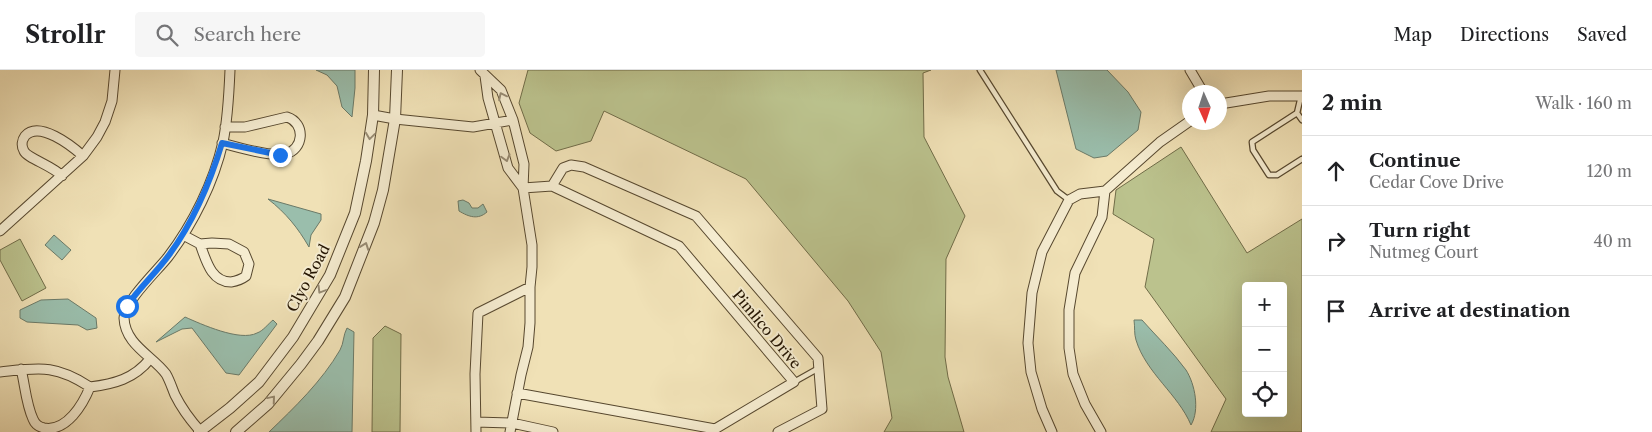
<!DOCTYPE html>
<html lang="en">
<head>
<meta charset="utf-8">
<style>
  :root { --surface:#fff; --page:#f6f6f6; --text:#202124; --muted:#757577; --line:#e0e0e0 }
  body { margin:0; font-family:"Libre Caslon Text",serif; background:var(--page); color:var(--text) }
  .controls { position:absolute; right:15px; bottom:15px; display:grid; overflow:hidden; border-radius:5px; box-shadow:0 5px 20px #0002 }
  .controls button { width:45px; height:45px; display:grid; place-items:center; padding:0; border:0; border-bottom:1px solid var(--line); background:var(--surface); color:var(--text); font:25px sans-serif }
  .compass { position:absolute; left:1182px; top:15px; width:45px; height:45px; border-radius:50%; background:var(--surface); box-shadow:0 5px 20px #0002; rotate:177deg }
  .stop { position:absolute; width:15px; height:15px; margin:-11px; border:4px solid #1a73e8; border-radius:50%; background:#fff }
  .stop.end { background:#1a73e8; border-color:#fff; box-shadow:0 1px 5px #0008 }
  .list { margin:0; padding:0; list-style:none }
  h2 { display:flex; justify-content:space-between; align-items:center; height:65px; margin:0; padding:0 20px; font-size:21px }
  h2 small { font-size:16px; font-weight:400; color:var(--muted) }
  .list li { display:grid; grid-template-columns:32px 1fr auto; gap:15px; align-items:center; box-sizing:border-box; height:70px; padding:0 20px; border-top:1px solid var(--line) }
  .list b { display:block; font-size:19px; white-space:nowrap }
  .list p { margin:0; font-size:16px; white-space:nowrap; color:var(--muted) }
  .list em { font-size:16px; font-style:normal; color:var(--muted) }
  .icon { flex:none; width:28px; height:28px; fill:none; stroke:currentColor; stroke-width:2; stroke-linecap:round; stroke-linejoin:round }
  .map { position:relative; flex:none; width:1302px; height:362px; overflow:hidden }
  header { display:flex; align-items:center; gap:30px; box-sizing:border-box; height:70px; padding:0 25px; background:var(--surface); border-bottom:1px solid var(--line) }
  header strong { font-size:24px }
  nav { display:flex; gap:28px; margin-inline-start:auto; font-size:18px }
  .search { width:350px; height:45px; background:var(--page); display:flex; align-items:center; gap:12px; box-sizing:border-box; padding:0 18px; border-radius:5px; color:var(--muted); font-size:19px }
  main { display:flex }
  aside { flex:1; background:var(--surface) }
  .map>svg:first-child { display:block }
</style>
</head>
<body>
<header>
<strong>Strollr</strong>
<div class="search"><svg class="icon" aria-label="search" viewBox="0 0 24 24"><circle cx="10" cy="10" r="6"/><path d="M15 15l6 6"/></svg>Search here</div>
<nav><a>Map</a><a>Directions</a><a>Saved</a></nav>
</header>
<main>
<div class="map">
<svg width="1302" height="362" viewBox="0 0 1302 362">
  <rect width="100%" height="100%" fill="#f0e1b6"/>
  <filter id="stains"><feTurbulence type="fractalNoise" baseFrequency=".004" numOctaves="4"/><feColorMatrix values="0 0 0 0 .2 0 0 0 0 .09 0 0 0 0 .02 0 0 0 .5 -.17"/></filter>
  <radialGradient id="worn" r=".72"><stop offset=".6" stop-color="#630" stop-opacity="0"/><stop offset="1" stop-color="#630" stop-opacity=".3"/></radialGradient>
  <!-- green -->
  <path fill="#bbc28d" stroke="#706c48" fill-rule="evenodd" d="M528 0H931L923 3 924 67 965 146 946 189 945 287 948 307 964 362H884L892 348 881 282 848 231 746 109 604 41 591 71 556 81 530 63 519 33Z
    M1181 77 1247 183 1302 149V362H1211L1226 329 1145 217 1154 169 1113 144 1116 120ZM1246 216H1283V343H1246Z
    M20 169 46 218 22 231 0 190V180Z
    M385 256 401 264 400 362H372L373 268Z"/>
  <!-- water -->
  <path fill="#9abeac" stroke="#6b7a68" d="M316 0H355V18L352 47 342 37 337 16 327 5Z
    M1056 0H1107L1128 22 1141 42 1138 60 1107 86 1094 88 1076 79Z
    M268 129 321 144V150L311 165 309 177C298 158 286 143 268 129Z
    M463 130 469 133 472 138H478L483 134 487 142C478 150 469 147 459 141L458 131Z
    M54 165 71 180 62 190 45 175Z
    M68 229 96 248 97 258 87 260 78 255 27 252 20 248V240L41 230Z
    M185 247C201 254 240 272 257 263 263 261 268 254 273 250L277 254 239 305 226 303 192 258 182 259 156 272Z
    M1134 250H1142C1156 266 1173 282 1186 300 1195 314 1200 340 1191 355 1178 324 1146 303 1136 270 1134 264 1135 257 1134 250Z
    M347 258 354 262 352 362H269C295 337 322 311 340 280 344 273 343 265 347 258Z"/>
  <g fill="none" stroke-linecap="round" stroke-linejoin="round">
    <!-- service casing -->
    <g stroke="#57482f" stroke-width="7">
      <path id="service" d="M980 0 1057 121 1069 130
        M1301 26 1297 43 1252 72 1253 80 1269 105H1277L1302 89
        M1297 43 1302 50
        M794 312 819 298"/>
    </g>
    <!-- minor casing -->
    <g stroke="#57482f" stroke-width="11">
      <path id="minor" d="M480 0 501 20 513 50 524 94 523 118 532 175V197L530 217V253L528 277 521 305 510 362
        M1190 0 1203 22
        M485 6 488 28 508 98 523 118
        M1220 34 1269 26H1302
        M373 45 395 49 473 57 513 50
        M222 73C236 77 272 87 285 84 304 80 306 53 287 47L245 57H225
        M62 106C53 96 27 88 24 81 21 76 22 70 25 66 39 50 72 76 83 86
        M552 116 563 98 571 95 584 97 696 146 818 288 822 339 778 362
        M0 161 83 86 97 67 105 52 112 31 115 0
        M183 165 200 174
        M212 173 229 174 244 182 249 194 246 206C242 209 237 211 231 212 211 212 206 190 200 174Z
        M21 299C25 315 26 334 33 349 35 354 39 357 44 358 67 362 83 334 90 317
        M0 302C39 298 55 294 90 317 114 314 134 309 150 289
        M517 323 715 359 794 312 679 176 552 116 523 118
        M476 352 512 353 553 362
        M201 362C191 351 182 339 175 325 172 318 170 311 166 304 153 286 125 275 124 248 124 232 157 201 168 187 193 154 214 112 223 72 228 48 229 24 230 0
        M476 362 475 304 478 243 530 217
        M1052 362 1042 339 1031 302 1028 273 1032 223 1042 182 1069 130 1080 124 1105 121
        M1101 362 1085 334 1073 304 1069 278V240L1075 203 1102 147 1105 121 1160 72 1190 51"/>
    </g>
    <!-- tertiary casing -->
    <g stroke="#57482f" stroke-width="12">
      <path id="tertiary" d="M199 362 230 338 259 312 293 267 330 205 355 143 366 91 373 45 374 0
        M236 362 268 334 301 294 318 271 345 227 374 153 383 120 395 49 397 0"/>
    </g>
    <!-- service -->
    <use href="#service" stroke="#f5ecd0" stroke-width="4.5"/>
    <!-- minor -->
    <use href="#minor" stroke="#f5ecd0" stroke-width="9"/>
    <!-- tertiary -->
    <use href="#tertiary" stroke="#f5ecd0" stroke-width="10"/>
  </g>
  <!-- one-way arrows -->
  <defs><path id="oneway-chevron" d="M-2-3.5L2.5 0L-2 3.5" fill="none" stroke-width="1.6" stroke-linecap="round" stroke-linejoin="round" transform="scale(1.25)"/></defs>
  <g stroke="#978b73">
    <use href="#oneway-chevron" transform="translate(502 26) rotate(-116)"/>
    <use href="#oneway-chevron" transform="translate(370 66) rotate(98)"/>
    <use href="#oneway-chevron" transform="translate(506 88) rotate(74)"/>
    <use href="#oneway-chevron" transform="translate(365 176) rotate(-70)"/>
    <use href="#oneway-chevron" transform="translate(321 220) rotate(121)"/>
    <use href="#oneway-chevron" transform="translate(272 329) rotate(-50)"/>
  </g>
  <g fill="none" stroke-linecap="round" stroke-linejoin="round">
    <!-- route -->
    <path stroke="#1a73e8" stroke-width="6" d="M127 236C139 218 156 203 169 185 194 151 210 113 222 73L280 85"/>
  </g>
  <g text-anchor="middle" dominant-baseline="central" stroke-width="4" stroke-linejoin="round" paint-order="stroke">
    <!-- street labels -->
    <g font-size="15" fill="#241502" stroke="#f5ecd0">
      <text transform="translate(308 208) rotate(-62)">Clyo Road</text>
      <text transform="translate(767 259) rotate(50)">Pimlico Drive</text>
    </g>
  </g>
  <rect width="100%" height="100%" filter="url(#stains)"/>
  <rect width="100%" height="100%" fill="url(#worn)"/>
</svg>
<div class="controls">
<button>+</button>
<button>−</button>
<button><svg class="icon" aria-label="locate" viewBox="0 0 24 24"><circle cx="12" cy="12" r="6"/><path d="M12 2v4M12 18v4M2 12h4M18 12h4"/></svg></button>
</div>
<svg class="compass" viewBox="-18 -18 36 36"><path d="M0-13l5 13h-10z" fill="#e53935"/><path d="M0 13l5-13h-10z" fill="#757577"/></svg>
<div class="stop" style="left:127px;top:236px"></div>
<div class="stop end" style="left:280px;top:85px"></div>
</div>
<aside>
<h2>2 min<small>Walk · 160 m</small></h2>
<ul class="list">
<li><svg class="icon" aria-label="ahead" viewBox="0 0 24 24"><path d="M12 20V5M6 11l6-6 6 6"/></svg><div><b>Continue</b><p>Cedar Cove Drive</p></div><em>120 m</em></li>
<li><svg class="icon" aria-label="right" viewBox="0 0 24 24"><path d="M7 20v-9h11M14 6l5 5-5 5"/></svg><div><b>Turn right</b><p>Nutmeg Court</p></div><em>40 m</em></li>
<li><svg class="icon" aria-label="arrive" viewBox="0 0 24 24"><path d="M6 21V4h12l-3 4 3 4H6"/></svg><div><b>Arrive at destination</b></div></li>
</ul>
</aside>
</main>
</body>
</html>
